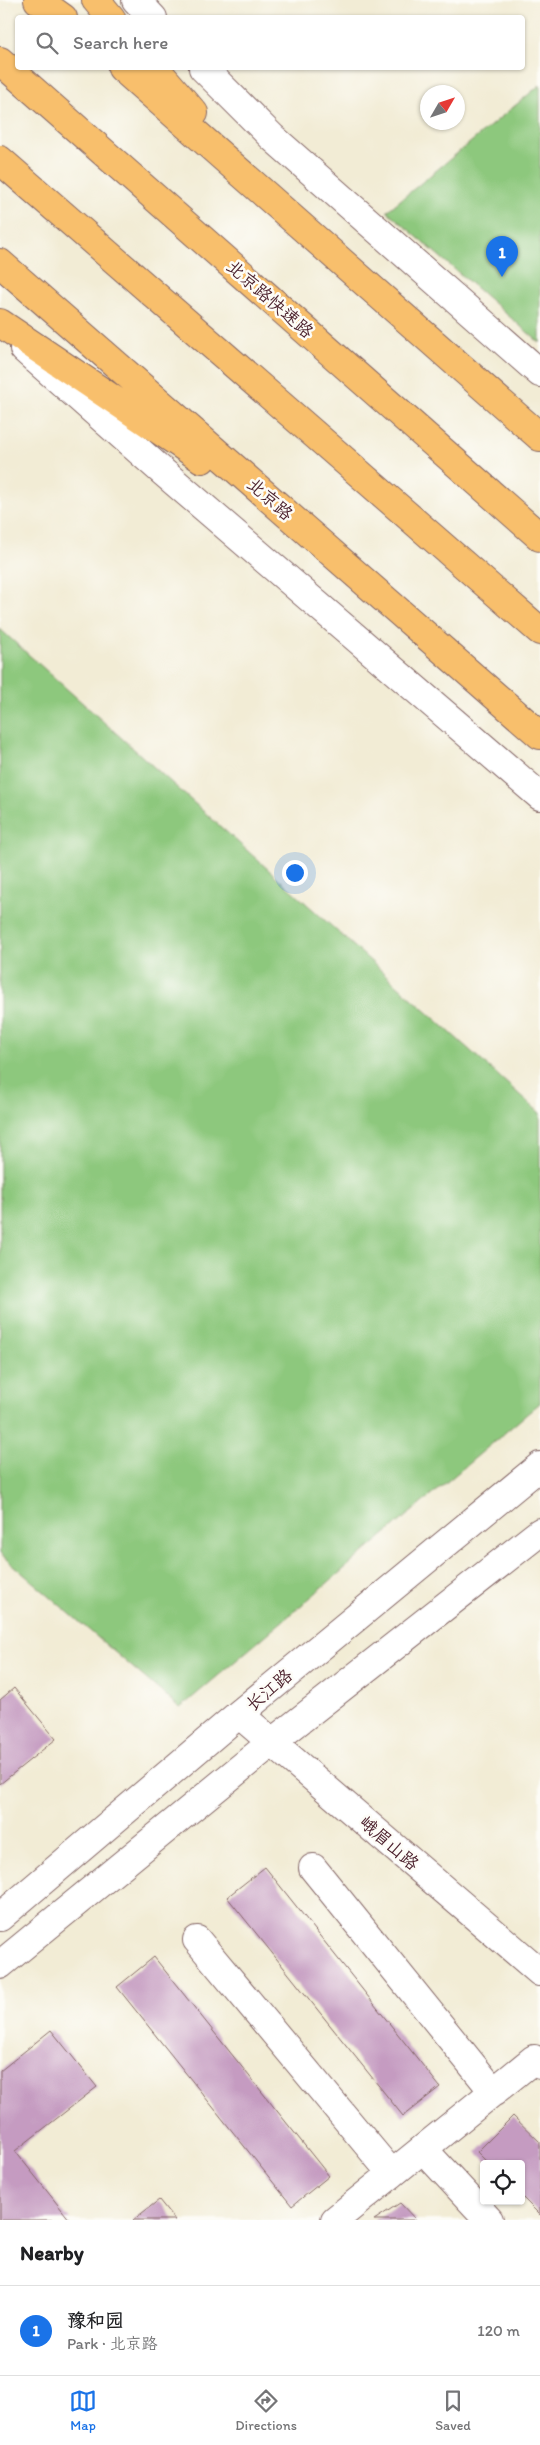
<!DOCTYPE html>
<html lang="en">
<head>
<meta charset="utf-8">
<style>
  :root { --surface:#fff; --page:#f6f6f6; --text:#202124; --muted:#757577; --line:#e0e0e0; --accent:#1a73e8 }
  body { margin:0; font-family:Itim,"LXGW WenKai TC",sans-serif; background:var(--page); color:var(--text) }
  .controls { position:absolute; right:15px; bottom:15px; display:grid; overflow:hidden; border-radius:5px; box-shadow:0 1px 4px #0004 }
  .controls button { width:45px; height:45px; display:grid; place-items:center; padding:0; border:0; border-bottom:1px solid var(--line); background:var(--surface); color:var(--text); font:25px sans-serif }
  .compass { position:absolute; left:420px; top:85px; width:45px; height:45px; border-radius:50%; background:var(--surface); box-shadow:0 1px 4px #0004; rotate:51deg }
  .you { position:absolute; left:294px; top:872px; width:18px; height:18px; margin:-12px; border:4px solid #fff; border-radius:50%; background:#1a73e8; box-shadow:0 0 0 8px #1a73e833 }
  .badge { display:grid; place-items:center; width:32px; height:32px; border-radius:50%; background:var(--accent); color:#fff; font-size:16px; font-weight:700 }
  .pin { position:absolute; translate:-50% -41px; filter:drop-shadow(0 1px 2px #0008) }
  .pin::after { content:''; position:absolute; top:26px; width:18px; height:15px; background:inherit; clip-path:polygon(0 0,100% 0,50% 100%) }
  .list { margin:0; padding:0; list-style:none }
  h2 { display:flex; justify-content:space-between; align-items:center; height:65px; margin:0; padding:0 20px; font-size:21px }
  h2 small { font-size:16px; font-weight:400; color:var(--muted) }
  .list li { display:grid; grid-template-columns:32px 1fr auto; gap:15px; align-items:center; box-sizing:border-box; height:90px; padding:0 20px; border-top:1px solid var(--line) }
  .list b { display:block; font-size:19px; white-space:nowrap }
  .list p { margin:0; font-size:16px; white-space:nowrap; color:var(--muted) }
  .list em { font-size:16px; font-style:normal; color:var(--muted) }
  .icon { flex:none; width:28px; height:28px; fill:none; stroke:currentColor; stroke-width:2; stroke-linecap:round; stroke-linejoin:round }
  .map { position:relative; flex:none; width:540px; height:2220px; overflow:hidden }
  .search { position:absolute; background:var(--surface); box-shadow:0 1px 4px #0004; left:15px; right:15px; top:15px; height:55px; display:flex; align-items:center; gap:12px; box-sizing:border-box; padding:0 18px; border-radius:5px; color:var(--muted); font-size:19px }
  .sheet { height:155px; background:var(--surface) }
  nav { display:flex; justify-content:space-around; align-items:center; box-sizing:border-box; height:70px; border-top:1px solid var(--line); background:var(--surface); font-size:14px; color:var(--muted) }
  nav a { display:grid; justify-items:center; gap:2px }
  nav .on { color:var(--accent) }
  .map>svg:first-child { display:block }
</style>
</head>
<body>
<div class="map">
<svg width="540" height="2220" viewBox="0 0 540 2220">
  <rect width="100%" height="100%" fill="#fdfcf7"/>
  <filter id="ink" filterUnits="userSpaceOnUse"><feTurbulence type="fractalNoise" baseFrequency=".02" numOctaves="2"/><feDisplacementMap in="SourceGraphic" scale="10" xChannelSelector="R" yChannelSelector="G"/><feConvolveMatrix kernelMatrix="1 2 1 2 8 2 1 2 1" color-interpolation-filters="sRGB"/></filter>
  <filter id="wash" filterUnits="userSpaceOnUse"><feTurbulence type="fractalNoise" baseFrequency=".0096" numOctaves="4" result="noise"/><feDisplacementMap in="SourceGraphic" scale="20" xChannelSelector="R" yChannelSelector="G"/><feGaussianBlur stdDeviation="1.12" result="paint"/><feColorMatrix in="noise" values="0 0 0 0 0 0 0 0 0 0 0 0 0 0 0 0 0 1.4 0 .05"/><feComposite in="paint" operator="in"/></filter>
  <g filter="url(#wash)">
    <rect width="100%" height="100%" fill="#f2ecd5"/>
    <!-- green -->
    <path fill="#8dc87d" stroke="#6c7454" d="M540 85V343L387 211Z
      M0 629 540 1113V1403L180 1708 0 1554Z"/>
    <g id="blocks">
      <!-- building -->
      <path fill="#c59bc1" d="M14 1688 56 1739 0 1784V1700Z
        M265 1867 440 2087 403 2116 227 1897Z
        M154 1957 329 2176 292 2206 117 1987Z
        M51 2030 97 2087 15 2151 70 2220H0V2071Z
        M513 2116 540 2142V2215L521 2196V2164H489L477 2152Z
        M159 2200 175 2220H133Z
        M400 2203 416 2220H374Z"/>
    </g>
  </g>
  <g filter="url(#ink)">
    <use href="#blocks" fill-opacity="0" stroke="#856766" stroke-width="1"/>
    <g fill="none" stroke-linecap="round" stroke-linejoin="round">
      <!-- minor casing -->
      <g stroke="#856766" stroke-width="30">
        <path id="minor" d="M136 0 153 18
          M203 68 272 137 540 373
          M24 349 163 472 540 796
          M239 1714 540 1972
          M313 1868 494 2092
          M0 1917 239 1714 540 1466
          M197 1940 392 2174
          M0 1965 271 1743 540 1532
          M423 2149 489 2220
          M335 2220 534 2059 540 2065"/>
      </g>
      <!-- major casing -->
      <g stroke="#856766" stroke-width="30">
        <path id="major" d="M96 0 111 18
          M122 68 540 437
          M155 68 194 113
          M0 263 540 735
          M0 323 202 459"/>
      </g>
      <!-- highway casing -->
      <g stroke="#856766" stroke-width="30">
        <path id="highway" d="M38 0 63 18
          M0 61 540 537
          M0 160 540 631"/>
      </g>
      <!-- minor -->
      <use href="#minor" stroke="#fff" stroke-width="28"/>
      <!-- major -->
      <use href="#major" stroke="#f8bf6c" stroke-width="28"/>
      <!-- highway -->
      <use href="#highway" stroke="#f8bf6c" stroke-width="28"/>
    </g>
  </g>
  <g text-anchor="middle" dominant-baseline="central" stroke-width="5" stroke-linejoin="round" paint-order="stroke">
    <!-- street labels -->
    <g font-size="18" fill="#4a1f2b" stroke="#fdfcf7">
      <text transform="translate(270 299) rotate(41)">北京路快速路</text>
      <text transform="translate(270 499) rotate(41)">北京路</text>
      <text transform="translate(269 1690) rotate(-40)">长江路</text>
      <text transform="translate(389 1843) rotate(41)">峨眉山路</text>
    </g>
  </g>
</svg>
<div class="controls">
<button><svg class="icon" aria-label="locate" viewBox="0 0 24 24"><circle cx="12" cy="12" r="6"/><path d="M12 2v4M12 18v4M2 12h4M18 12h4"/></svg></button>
</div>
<svg class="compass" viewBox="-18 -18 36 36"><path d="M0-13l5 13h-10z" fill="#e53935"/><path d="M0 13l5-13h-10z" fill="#757577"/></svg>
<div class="you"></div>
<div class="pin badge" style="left:502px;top:277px">1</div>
<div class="search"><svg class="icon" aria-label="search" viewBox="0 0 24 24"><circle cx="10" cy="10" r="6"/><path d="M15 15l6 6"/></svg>Search here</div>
</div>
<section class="sheet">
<h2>Nearby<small></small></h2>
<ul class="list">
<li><span class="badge">1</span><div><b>豫和园</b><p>Park · 北京路</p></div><em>120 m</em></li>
</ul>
</section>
<nav>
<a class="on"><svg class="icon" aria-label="map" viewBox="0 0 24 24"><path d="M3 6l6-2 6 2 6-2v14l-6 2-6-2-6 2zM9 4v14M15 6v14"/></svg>Map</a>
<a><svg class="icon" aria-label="directions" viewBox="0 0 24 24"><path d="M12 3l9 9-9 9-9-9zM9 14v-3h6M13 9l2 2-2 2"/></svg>Directions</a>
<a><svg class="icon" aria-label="saved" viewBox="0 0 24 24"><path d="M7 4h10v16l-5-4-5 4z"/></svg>Saved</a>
</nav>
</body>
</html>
